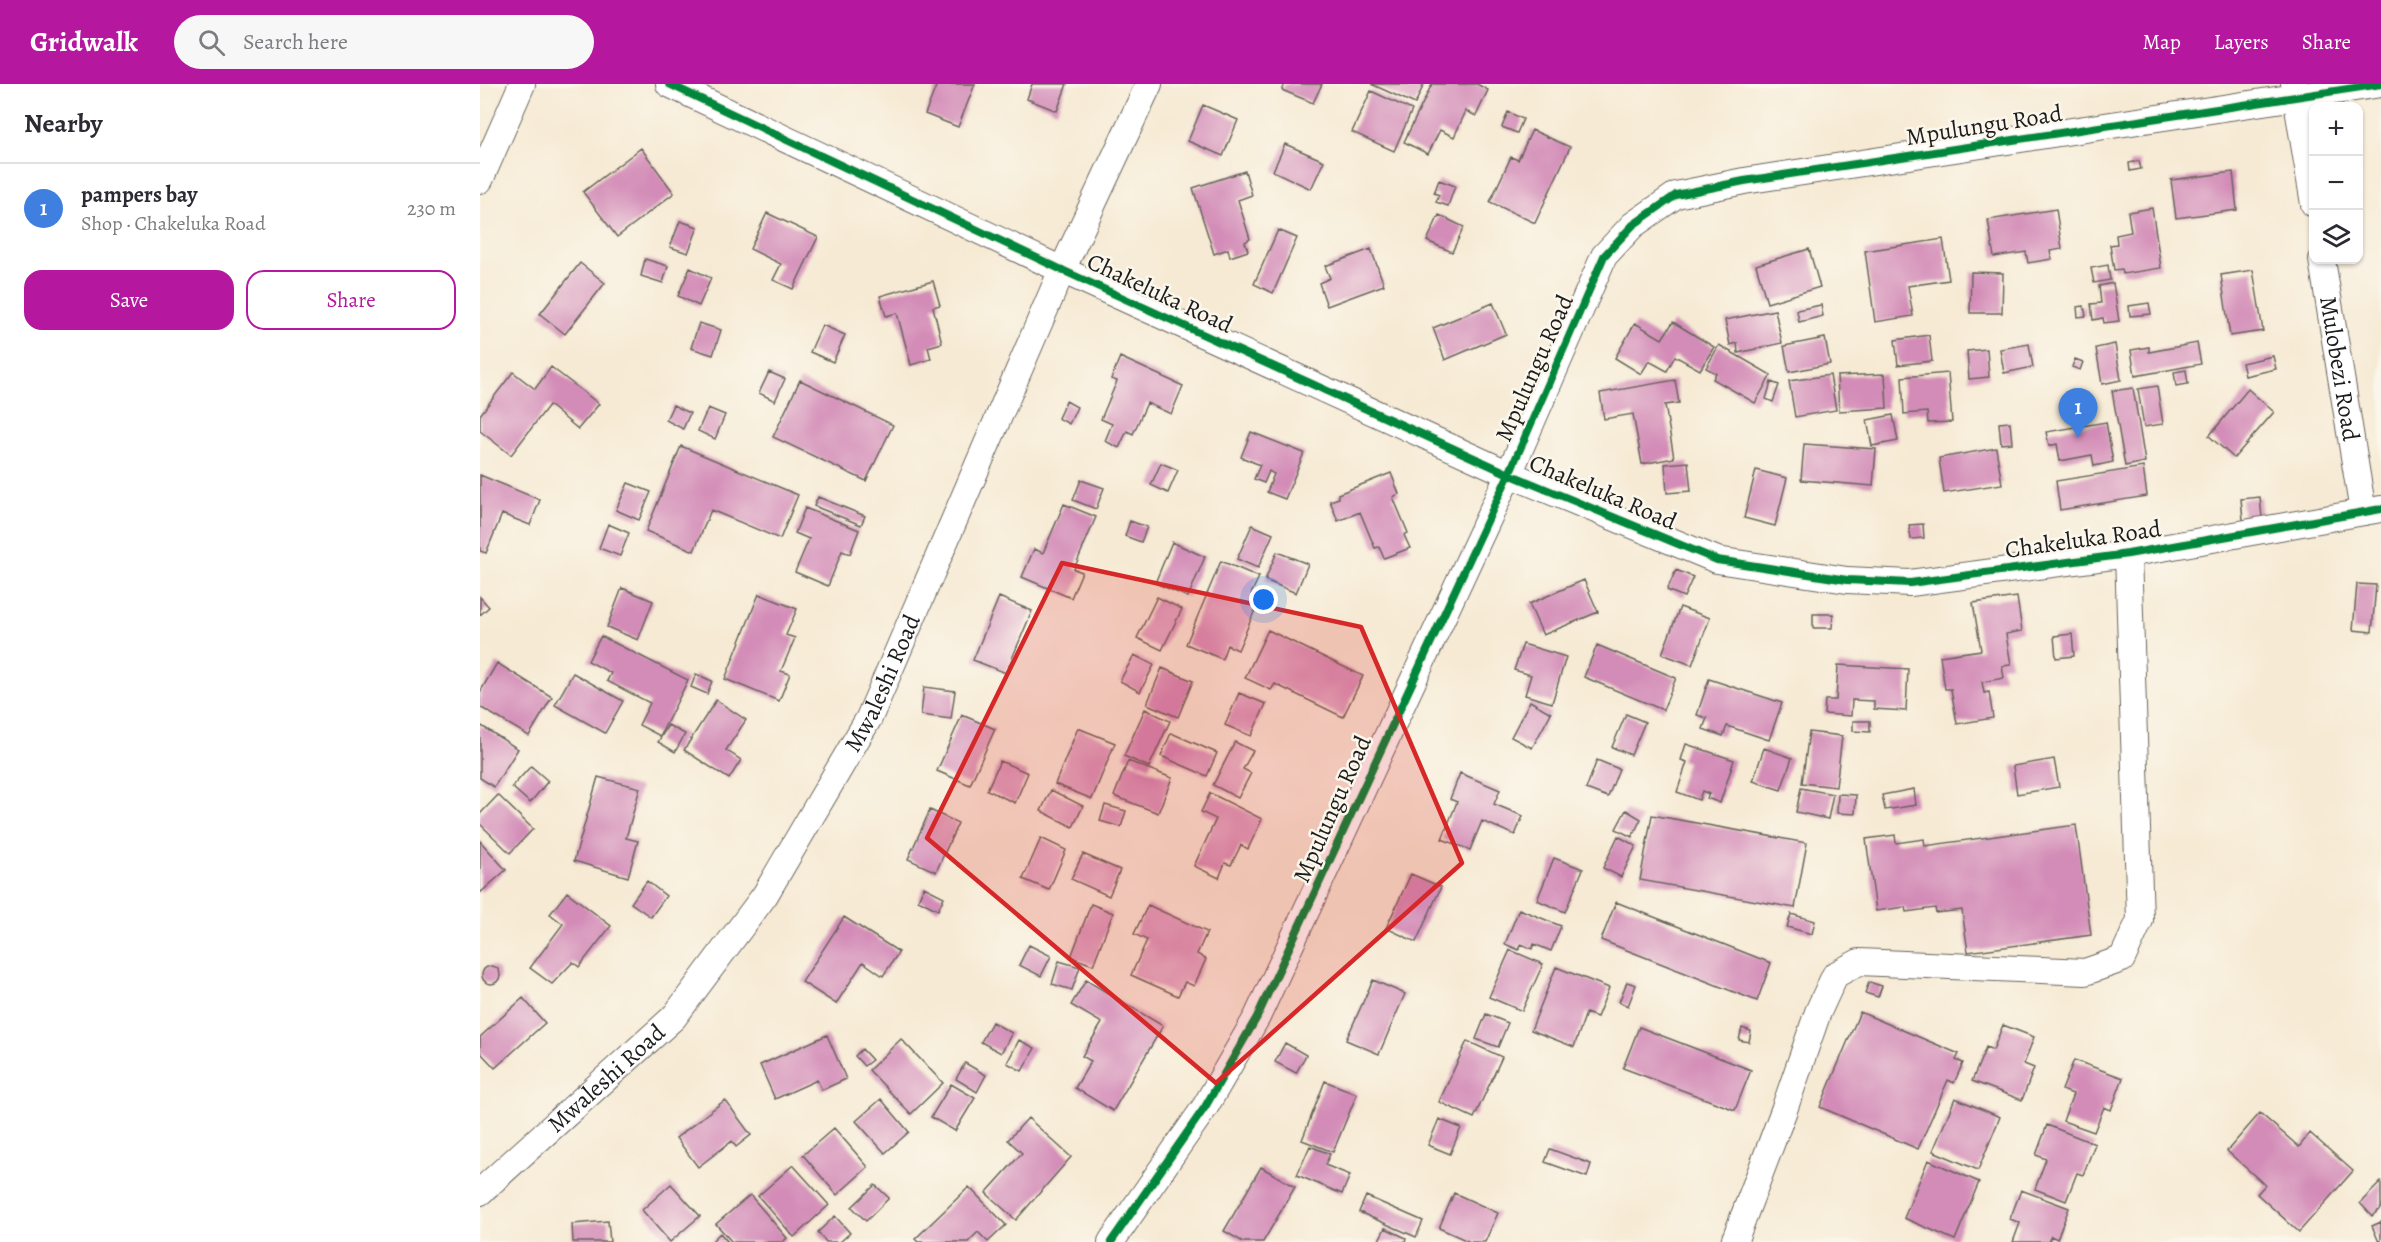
<!DOCTYPE html>
<html lang="en">
<head>
<meta charset="utf-8">
<style>
  :root { --surface:#fff; --page:#f7f7f7; --text:#2b2b33; --muted:#7c7c81; --line:#e1e1e2; --accent:#b5179e }
  body { margin:0; font-family:Alegreya,serif; background:var(--page); color:var(--text) }
  .controls { position:absolute; right:18px; top:18px; display:grid; overflow:hidden; border-radius:12px; box-shadow:0 2px 4px #0004 }
  .controls button { width:54px; height:54px; display:grid; place-items:center; padding:0; border:0; border-bottom:2px solid var(--line); background:var(--surface); color:var(--text); font:30px sans-serif }
  .you { position:absolute; left:784px; top:516px; width:21px; height:21px; margin:-15px; border:4px solid #fff; border-radius:50%; background:#1a73e8; box-shadow:0 0 0 9px #1a73e833 }
  .badge { display:grid; place-items:center; width:39px; height:39px; border-radius:50%; background:var(--accent); color:#fff; font-size:20px; font-weight:700 }
  .pin { position:absolute; translate:-50% -50px; filter:drop-shadow(0 2px 3px #0008) }
  .pin::after { content:''; position:absolute; top:32px; width:21px; height:18px; background:inherit; clip-path:polygon(0 0,100% 0,50% 100%) }
  .list { margin:0; padding:0; list-style:none }
  h2 { display:flex; justify-content:space-between; align-items:center; height:78px; margin:0; padding:0 24px; font-size:26px }
  h2 small { font-size:20px; font-weight:400; color:var(--muted) }
  .list li { display:grid; grid-template-columns:39px 1fr auto; gap:18px; align-items:center; box-sizing:border-box; height:90px; padding:0 24px; border-top:2px solid var(--line) }
  .list b { display:block; font-size:22px; white-space:nowrap }
  .list p { margin:0; font-size:20px; white-space:nowrap; color:var(--muted) }
  .list em { font-size:20px; font-style:normal; color:var(--muted) }
  .actions { display:flex; gap:12px; padding:18px 24px }
  .actions a { flex:1; padding:14px 0; border:2px solid var(--accent); border-radius:18px; text-align:center; font-size:21px; color:var(--accent) }
  .actions .main { background:var(--accent); color:#fff }
  .icon { flex:none; width:33px; height:33px; fill:none; stroke:currentColor; stroke-width:2; stroke-linecap:round; stroke-linejoin:round }
  .map { position:relative; flex:none; width:1901px; height:1158px; overflow:hidden }
  header { display:flex; align-items:center; gap:36px; box-sizing:border-box; height:84px; padding:0 30px; background:var(--accent); color:#fff }
  header strong { font-size:28px }
  nav { display:flex; gap:33px; margin-inline-start:auto; font-size:21px }
  .search { width:420px; height:54px; background:var(--page); display:flex; align-items:center; gap:15px; box-sizing:border-box; padding:0 21px; border-radius:33px; color:var(--muted); font-size:22px }
  main { display:flex }
  aside { flex:1; background:var(--surface) }
  .map>svg:first-child { display:block }
</style>
</head>
<body>
<header>
<strong>Gridwalk</strong>
<div class="search"><svg class="icon" aria-label="search" viewBox="0 0 24 24"><circle cx="10" cy="10" r="6"/><path d="M15 15l6 6"/></svg>Search here</div>
<nav><a>Map</a><a>Layers</a><a>Share</a></nav>
</header>
<main>
<aside>
<h2>Nearby<small></small></h2>
<ul class="list">
<li><span class="badge" style="background:#3f7fe0">1</span><div><b>pampers bay</b><p>Shop · Chakeluka Road</p></div><em>230 m</em></li>
</ul>
<div class="actions"><a class="main">Save</a><a>Share</a></div>
</aside>
<div class="map">
<svg width="1901" height="1158" viewBox="0 0 1901 1158">
  <rect width="100%" height="100%" fill="#fbf7ec"/>
  <filter id="ink" filterUnits="userSpaceOnUse"><feTurbulence type="fractalNoise" baseFrequency=".0167" numOctaves="2"/><feDisplacementMap in="SourceGraphic" scale="12" xChannelSelector="R" yChannelSelector="G"/><feConvolveMatrix kernelMatrix="1 2 1 2 8 2 1 2 1" color-interpolation-filters="sRGB"/></filter>
  <filter id="wash" filterUnits="userSpaceOnUse"><feTurbulence type="fractalNoise" baseFrequency=".008" numOctaves="4" result="noise"/><feDisplacementMap in="SourceGraphic" scale="24" xChannelSelector="R" yChannelSelector="G"/><feGaussianBlur stdDeviation="1.35" result="paint"/><feColorMatrix in="noise" values="0 0 0 0 0 0 0 0 0 0 0 0 0 0 0 0 0 1.4 0 .05"/><feComposite in="paint" operator="in"/></filter>
  <g filter="url(#wash)">
    <rect width="100%" height="100%" fill="#f6ead4"/>
    <g id="blocks">
      <!-- building -->
      <path fill="#d38cb7" d="M457 0H495L478 43 445 30Z
        M552 0H587L577 27 547 15Z
        M805 0H842L833 19 802 6Z
        M891 0H944L935 20Z
        M952 0H997L1008 6 996 32 986 27 974 53 960 46 948 70 924 58Z
        M891 7 932 26 914 67 872 48Z
        M723 21 758 36 743 72 708 57Z
        M1028 28 1043 35 1037 49 1022 43Z
        M1052 46 1090 63 1055 139 1010 118 1031 73 1038 76Z
        M805 60 844 77 831 105 793 87Z
        M161 64 194 109 137 153 103 108Z
        M1659 77 1661 85 1650 87 1649 79Z
        M765 87 772 111 758 116 770 155 765 158 768 167 750 173 748 165 734 170 713 104Z
        M1753 88 1757 126 1696 134 1691 96Z
        M959 96 975 102 968 122 956 118 959 111 954 109Z
        M1672 124 1681 184 1643 190 1642 185 1634 186 1630 161 1637 160 1636 151 1651 148 1648 128Z
        M1576 125 1582 165 1570 167 1572 175 1548 179 1546 168 1514 173 1508 136Z
        M287 129 338 153 313 205 293 196 301 180 270 165Z
        M959 131 984 143 972 168 947 157Z
        M200 137 218 143 208 169 190 163Z
        M798 146 817 154 793 209 774 200Z
        M1463 155 1469 196 1428 202 1433 232 1395 238 1385 167Z
        M891 165 904 201 847 222 839 199 850 194 845 182Z
        M1329 165 1340 203 1287 219 1276 181Z
        M165 175 188 182 183 199 161 192Z
        M100 179 125 199 85 250 60 230Z
        M1628 181 1630 196 1614 199 1611 184Z
        M210 184 231 194 219 222 198 212Z
        M1773 186 1783 247 1750 252 1741 191Z
        M1491 188 1523 189 1522 229H1490Z
        M453 197 460 221 453 223 462 259 448 263 451 275 431 281 417 229 406 232 400 212Z
        M1633 199 1639 237 1624 239 1623 234 1613 236 1611 220 1621 219 1619 202Z
        M1013 219 1026 250 965 276 953 244Z
        M1669 219 1671 230 1650 232 1649 222Z
        M1341 221 1343 232 1319 238 1317 226Z
        M1604 222 1606 232 1598 233 1597 223Z
        M1295 226 1302 259 1258 269 1257 259 1250 261 1245 236Z
        M1193 238 1234 263 1220 286 1195 272 1187 287 1169 277 1161 290 1135 274 1155 239 1182 255Z
        M219 239 241 246 233 271 211 264Z
        M342 241 365 251 353 278 330 268Z
        M1449 251 1452 277 1418 281 1415 256Z
        M1345 254 1350 280 1309 288 1304 262Z
        M1717 259 1721 280 1655 292 1651 266 1669 263V268Z
        M1549 260 1553 283 1524 289 1520 265Z
        M1635 260 1641 296 1622 300 1616 264Z
        M1239 261 1291 291 1275 319 1233 295 1236 289 1226 284Z
        M1507 265 1509 293 1489 295 1487 267Z
        M1793 272 1796 285 1765 292 1762 279Z
        M640 273 703 302 691 330 667 319 653 350 647 347 639 364 625 357 632 340 621 335 637 297 631 295Z
        M1595 275 1603 278 1600 286 1592 283Z
        M71 283 119 320 98 345 69 321 31 371 0 347V331L33 288 55 305Z
        M1706 286 1708 300 1696 302 1694 288Z
        M289 288 305 295 295 317 279 309Z
        M1468 289 1472 338 1448 339 1447 328 1424 330 1422 293Z
        M1405 290 1407 324 1359 327 1357 292Z
        M1350 291 1356 326 1315 333 1309 297Z
        M320 296 413 341 386 397 293 353Z
        M1195 296 1199 319 1185 321 1194 374 1162 380 1153 330 1124 335 1120 309Z
        M1291 298 1299 301 1293 318 1286 315Z
        M1677 302 1683 340 1664 343 1658 305Z
        M1653 304 1665 378 1645 382 1632 307Z
        M1768 305 1794 328 1754 374 1729 352Z
        M586 317 597 323 589 340 578 334Z
        M193 321 210 329 203 345 186 336Z
        M228 324 245 331 235 355 218 347Z
        M1413 331 1418 357 1392 362 1387 336Z
        M1530 338 1532 359 1521 360 1519 339Z
        M1626 338 1633 378 1614 382 1612 371 1580 377 1577 360 1569 362 1566 348Z
        M771 348 824 369 805 415 787 408 794 390 789 387 784 399 774 395 780 381 761 373Z
        M1324 360 1396 365 1393 402 1321 396Z
        M201 362 318 411 300 455 231 426 214 467 166 447Z
        M1516 364 1522 400 1464 409 1459 374Z
        M1208 378 1211 407 1187 409 1185 380Z
        M681 379 698 386 688 409 671 401Z
        M1663 383 1667 412 1580 426 1576 397Z
        M1276 386 1307 394 1295 442 1264 434Z
        M911 389 919 410 913 413 928 449 924 451 930 464 904 474 899 463 895 464 880 428 858 437 850 417 859 414 858 410Z
        M0 391 60 416 50 441 22 430 6 469 0 467Z
        M601 396 624 404 616 425 593 416Z
        M148 399 171 408 159 436 136 426Z
        M338 413 385 432 381 441 334 422Z
        M1780 413 1782 434 1763 436 1761 415Z
        M584 420 616 433 594 485 602 488 591 514 542 493 554 465 563 469Z
        M325 424 379 446 370 470 362 467 348 502 315 488 329 455 315 449Z
        M650 437 667 443 661 458 645 452Z
        M128 440 149 449 140 472 119 464Z
        M1443 440 1444 454 1431 455 1429 441Z
        M772 441 793 450 778 484 757 475Z
        M692 458 725 473 708 513 675 499Z
        M797 468 828 480 816 509 785 496Z
        M741 477 779 493 771 510 780 514 758 566 747 561 742 575 706 560Z
        M1196 486 1213 493 1204 513 1187 506Z
        M1104 496 1118 528 1063 551 1049 520Z
        M1877 500 1896 501 1892 548 1873 546Z
        M142 504 173 517 158 556 127 543Z
        M279 510 317 525 306 551 315 554 301 587 310 590 299 617 245 595Z
        M0 513 9 523 0 531Z
        M519 513 552 527 526 589 493 576Z
        M677 513 702 525 682 566 657 554Z
        M1537 513 1542 547 1526 550 1531 581 1522 582 1524 594 1502 598 1504 609 1509 608 1513 634 1477 640 1471 605H1465L1460 572 1501 566 1493 519Z
        M1200 523 1230 534 1212 581 1182 570Z
        M1333 530H1353L1352 544H1333Z
        M788 546 883 592 863 633 795 600 791 606 765 594Z
        M1592 550 1594 572 1576 574 1574 552Z
        M121 552 208 596 180 652 159 641 170 619 127 597 131 589 108 577Z
        M1043 560 1086 573 1072 619 1045 611 1051 591 1034 586Z
        M1117 561 1196 594 1183 626 1104 593Z
        M654 571 674 581 660 608 640 597Z
        M17 579 72 613 49 652 0 623V608Z
        M1358 581 1428 585 1426 627 1394 625V617L1372 616 1371 632 1344 630 1345 616H1356Z
        M682 584 713 597 698 633 667 620Z
        M93 589 143 617 125 649 75 621Z
        M216 590 232 597 227 610 211 603Z
        M1229 595 1302 619 1289 656 1247 642 1243 652 1223 645 1227 634 1217 631Z
        M444 603 475 607 471 635 441 631Z
        M759 609 786 620 771 652 745 641Z
        M236 616 266 636 246 666 261 676 249 695 204 666Z
        M1050 617 1071 629 1052 664 1031 653Z
        M665 625 690 637 669 683 644 672Z
        M1146 630 1165 638 1151 671 1132 663Z
        M482 631 515 645 490 701 457 687Z
        M1373 637H1390V648L1373 647Z
        M0 641 38 665 14 703 0 694Z
        M188 641 205 650 195 668 178 658Z
        M598 644 635 659 612 715 575 700Z
        M1329 648 1362 652 1356 703 1322 699Z
        M691 649 737 669 727 692 681 672Z
        M755 658 773 667 763 685 771 689 758 714 733 701Z
        M1206 660 1254 676 1240 719 1227 714 1229 710 1222 707 1219 716 1197 708 1207 678 1201 676Z
        M1284 664 1312 674 1301 706 1273 697Z
        M1574 675 1579 703 1537 710 1533 682Z
        M1117 676 1139 685 1128 713 1106 705Z
        M520 677 548 689 535 719 507 706Z
        M648 677 692 694 678 729 634 712Z
        M51 682 68 697 50 719 32 703Z
        M980 689 1020 706 1014 720 1043 732 1035 751 1002 737 990 766 962 755 977 718 970 715Z
        M118 693 160 704 146 754 158 757 148 793 94 777Z
        M1321 704 1353 710 1348 735 1316 728Z
        M1434 705 1436 721 1405 726 1402 711Z
        M571 706 603 722 593 743 561 727Z
        M730 709 782 735 768 765 761 761 751 781 745 779 739 794 714 782 736 735 721 728Z
        M1358 710 1376 711 1375 730 1357 729Z
        M18 711 53 745 30 769 0 740V730Z
        M625 721 646 727 641 743 620 737Z
        M450 726 478 739 456 788 428 775Z
        M1146 726 1161 735 1152 753 1136 745Z
        M1172 731 1327 759 1315 824 1160 796Z
        M1596 741 1611 851 1488 868 1482 826 1456 829 1455 824 1426 828 1425 823 1396 827 1386 755 1415 751 1416 759 1444 755 1445 762Z
        M1138 752 1156 762 1141 793 1123 784Z
        M561 754 586 766 569 806 543 795Z
        M0 757 26 786 0 809Z
        M603 770 640 786 629 812 591 795Z
        M1074 774 1103 785 1085 828 1057 816Z
        M931 790 961 803 936 858 906 844Z
        M167 797 186 812 171 833 151 819Z
        M444 803 464 813 458 826 438 816Z
        M87 808 131 842 99 883 93 878 72 900 50 884 83 840 70 830Z
        M1136 818 1291 879 1277 917 1121 856Z
        M611 820 633 829 613 881 591 873Z
        M668 821 727 848 717 870 726 875 714 902 705 898 698 912 651 891 667 856 654 850Z
        M1039 825 1081 842 1071 867 1054 860 1052 865 1041 860 1039 866 1025 860Z
        M1311 830 1335 837 1332 850 1307 843Z
        M364 833 419 868 403 892 383 878 356 920 322 898Z
        M549 861 571 872 561 892 539 881Z
        M1030 866 1063 880 1042 927 1009 913Z
        M579 877 600 883 592 906 572 900Z
        M2 891a9 9 0 1 1 18 0a9 9 0 1 1-18 0Z
        M1076 883 1129 904 1117 933 1106 929 1094 963 1051 946Z
        M606 896 683 942 633 1027 595 1004 611 977 602 972 622 939 591 921Z
        M893 896 925 910 899 970 866 956Z
        M1147 898 1156 901 1148 922 1139 918Z
        M1389 898 1402 902 1398 913 1385 909Z
        M43 914 65 939 15 984 0 968V953Z
        M1380 928 1479 970 1476 976 1483 979 1474 999 1468 996 1438 1065 1340 1023Z
        M1006 930 1028 939 1018 963 996 955Z
        M512 938 532 949 521 969 501 958Z
        M1523 941 1554 953 1544 980 1554 984 1542 1016 1492 997 1506 963 1513 966Z
        M1159 943 1271 986 1255 1026 1143 984Z
        M1262 944 1271 947 1269 958 1259 956Z
        M347 951 366 995 342 1006 337 996 295 1015 280 981Z
        M421 955 463 999 431 1030 389 986Z
        M539 956 555 964 542 987 527 979Z
        M987 957 1022 973 994 1034 959 1018Z
        M805 959 826 971 816 989 795 978Z
        M382 965 392 976 384 982 375 972Z
        M1594 976 1643 994 1631 1026 1624 1023 1614 1048 1583 1037 1593 1010 1582 1006Z
        M485 979 506 991 497 1008 476 995Z
        M845 997 877 1010 853 1068 822 1056Z
        M471 1000 495 1014 475 1047 451 1033Z
        M1475 1014 1520 1033 1498 1086 1453 1067Z
        M401 1015 429 1048 405 1069 376 1037Z
        M245 1016 271 1051 256 1063 252 1057 218 1083 196 1054Z
        M1780 1029 1819 1063 1830 1049 1873 1087 1819 1148 1777 1110 1785 1101 1747 1067Z
        M548 1034 591 1073 536 1136 506 1109 542 1069 528 1056Z
        M959 1035 981 1044 970 1070 948 1061Z
        M1567 1041 1615 1060 1603 1091 1597 1089 1586 1117 1555 1105 1566 1075 1556 1071Z
        M354 1044 388 1083 357 1111 323 1071Z
        M830 1062 850 1070 845 1081 870 1091 862 1110 817 1091Z
        M1070 1065 1111 1080 1107 1093 1065 1078Z
        M1448 1076 1499 1098 1475 1156 1424 1134Z
        M313 1081 349 1121 314 1153 278 1112Z
        M781 1083 815 1103 783 1158H763L744 1147Z
        M1901 1098V1124L1892 1132 1880 1119Z
        M191 1100 220 1132 190 1158 162 1126Z
        M395 1101 409 1114 386 1137 372 1123Z
        M489 1103 526 1141 508 1158 498 1148 488 1158H438L435 1155Z
        M1541 1106 1589 1124 1577 1155 1571 1152 1568 1158H1533L1540 1139 1530 1135Z
        M974 1109 1018 1129 1005 1158H990L959 1144Z
        M270 1111 307 1154 303 1158H252L236 1140Z
        M886 1112 943 1137 936 1153 879 1128Z
        M355 1132 370 1149 360 1158H346L338 1148Z
        M128 1137 130 1158H93L92 1140Z
        M1901 1138V1158H1899L1892 1142Z
        M905 1144 926 1154 925 1158H898Z
        M240 1149 248 1158H231Z"/>
    </g>
  </g>
  <g filter="url(#ink)">
    <use href="#blocks" fill-opacity="0" stroke="#68645c" stroke-width="1.5"/>
    <g fill="none" stroke-linecap="round" stroke-linejoin="round">
      <!-- minor casing -->
      <g stroke="#68645c" stroke-width="28">
        <g id="minor">
          <path d="M189 0 582 186 1029 390 1237 476 1367 496 1430 499 1648 470 1901 425"/>
          <path d="M1814 0 1834 120"/>
          <path d="M0 96 42 0"/>
          <path id="s1" d="M1842 176 1883 428"/>
          <path id="s2" d="M0 1108 194 933 285 811 389 634 582 186 669 0"/>
          <path d="M631 1158 725 1023 777 933 1029 390 1124 172 1153 141 1196 111 1264 97 1901 0"/>
          <path d="M1254 1158 1304 1026 1338 928 1355 891 1379 878 1605 888 1642 875 1660 836 1648 470"/>
        </g>
      </g>
      <!-- minor -->
      <use href="#minor" stroke="#fff" stroke-width="26"/>
      <!-- cycleway casing -->
      <g stroke="#fbf7ec" stroke-width="11">
        <path id="cycleway" d="M189 0 582 186 1029 390 1237 476 1367 496 1430 499 1648 470 1901 425
          M631 1158 725 1023 777 933 1029 390 1124 172 1153 141 1196 111 1264 97 1901 0"/>
      </g>
      <!-- cycleway -->
      <use href="#cycleway" stroke="#00873e" stroke-width="8"/>
    </g>
  </g>
  <!-- marked area -->
  <path fill="#d62828" fill-opacity="0.2" stroke="#d62828" stroke-width="4.5" stroke-linejoin="round" d="M582 479 881 543 982 779 736 999 447 754Z"/>
  <g text-anchor="middle" dominant-baseline="central" stroke-width="5" stroke-linejoin="round" paint-order="stroke">
    <!-- street labels -->
    <g font-size="24" fill="#1c1c1c" stroke="#fbf7ec">
      <text transform="translate(1504 41) rotate(-9)">Mpulungu Road</text>
      <text transform="translate(680 209) rotate(25)">Chakeluka Road</text>
      <text transform="translate(1054 284) rotate(-66)">Mpulungu Road</text>
      <text stroke="none"><textPath href="#s1" startOffset="110">Mulobezi Road</textPath></text>
      <text transform="translate(1123 408) rotate(23)">Chakeluka Road</text>
      <text transform="translate(1603 455) rotate(-8)">Chakeluka Road</text>
      <text stroke="none"><textPath href="#s2" startOffset="656">Mwaleshi Road</textPath></text>
      <text transform="translate(852 725) rotate(-66)">Mpulungu Road</text>
      <text stroke="none"><textPath href="#s2" startOffset="170">Mwaleshi Road</textPath></text>
    </g>
  </g>
</svg>
<div class="controls">
<button>+</button>
<button>−</button>
<button><svg class="icon" aria-label="layers" viewBox="0 0 24 24"><path d="M12 4l9 5-9 5-9-5zM3 14l9 5 9-5"/></svg></button>
</div>
<div class="you"></div>
<div class="pin badge" style="left:1598px;top:354px;background:#3f7fe0">1</div>
</div>
</main>
</body>
</html>
